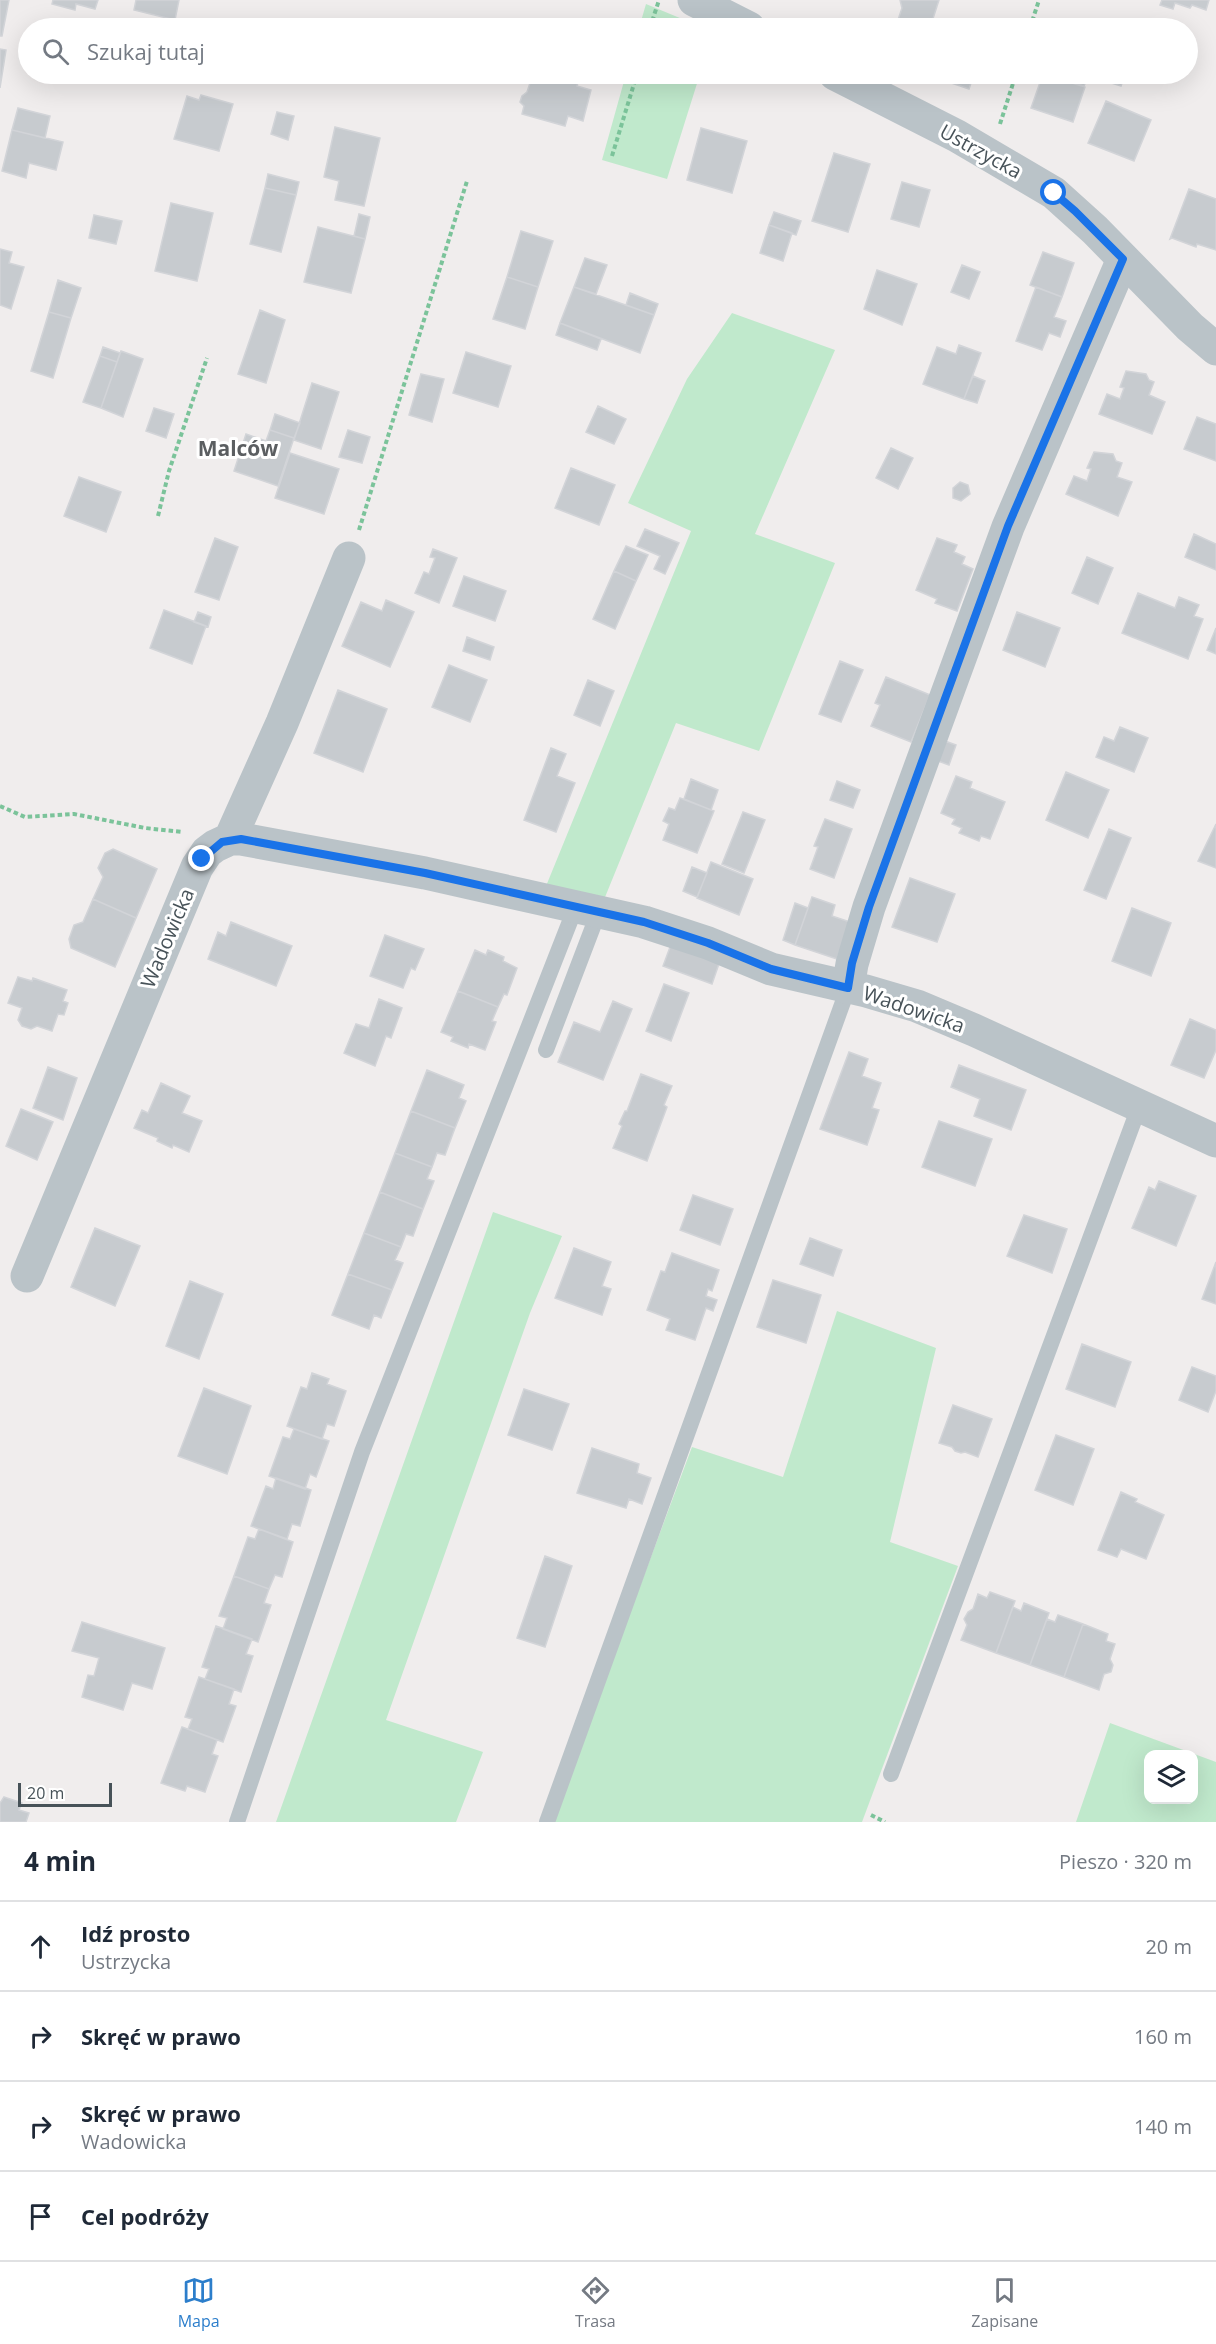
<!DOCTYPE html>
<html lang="pl">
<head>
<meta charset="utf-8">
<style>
  :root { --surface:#fff; --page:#f2f2f3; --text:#1f2937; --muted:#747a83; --line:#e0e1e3; --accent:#2c7ecb }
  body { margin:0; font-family:"Open Sans",sans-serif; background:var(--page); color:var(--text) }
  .controls { position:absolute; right:18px; bottom:18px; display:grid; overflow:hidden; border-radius:12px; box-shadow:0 6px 24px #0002 }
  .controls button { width:54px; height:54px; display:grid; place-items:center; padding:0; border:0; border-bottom:2px solid var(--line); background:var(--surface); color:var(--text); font:30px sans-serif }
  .scale { position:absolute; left:18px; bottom:15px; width:94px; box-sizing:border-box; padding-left:6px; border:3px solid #475258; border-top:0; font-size:16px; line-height:21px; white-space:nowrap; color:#475258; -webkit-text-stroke:4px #fff; paint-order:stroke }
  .stop { position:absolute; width:18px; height:18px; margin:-14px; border:4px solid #1a73e8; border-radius:50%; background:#fff }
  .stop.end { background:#1a73e8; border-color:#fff; box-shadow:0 2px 6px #0008 }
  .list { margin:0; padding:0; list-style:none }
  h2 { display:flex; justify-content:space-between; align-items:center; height:78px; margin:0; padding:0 24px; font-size:26px }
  h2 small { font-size:20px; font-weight:400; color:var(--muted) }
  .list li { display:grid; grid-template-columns:39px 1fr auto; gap:18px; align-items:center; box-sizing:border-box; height:90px; padding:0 24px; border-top:2px solid var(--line) }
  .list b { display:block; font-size:22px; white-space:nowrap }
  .list p { margin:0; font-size:20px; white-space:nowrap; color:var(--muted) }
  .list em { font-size:20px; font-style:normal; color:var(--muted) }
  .icon { flex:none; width:33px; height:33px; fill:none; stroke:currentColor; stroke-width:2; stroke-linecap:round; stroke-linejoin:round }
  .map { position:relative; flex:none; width:1216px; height:1822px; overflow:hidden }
  .search { position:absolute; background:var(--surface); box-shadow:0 6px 24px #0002; left:18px; right:18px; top:18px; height:66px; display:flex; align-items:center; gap:15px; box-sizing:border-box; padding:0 21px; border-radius:33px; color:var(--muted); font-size:22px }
  .sheet { height:438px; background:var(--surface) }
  nav { display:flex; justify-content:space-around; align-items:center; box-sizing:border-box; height:84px; border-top:2px solid var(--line); background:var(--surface); font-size:16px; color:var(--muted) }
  nav a { display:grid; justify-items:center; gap:3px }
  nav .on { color:var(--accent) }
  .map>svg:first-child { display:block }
</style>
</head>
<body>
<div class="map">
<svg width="1216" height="1822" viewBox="0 0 1216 1822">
  <rect width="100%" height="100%" fill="#f0eded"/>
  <!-- green -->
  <path fill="#c0e9cc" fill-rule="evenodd" d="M646 4 704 28H639Z
    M626 74H700L667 179 602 160Z
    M732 313 835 350 755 534 835 563 759 751 676 723 601 907 544 891 691 531 628 503 687 379Z
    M493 1212 562 1236 530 1313 386 1720 483 1752 456 1822H276Z
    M837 1311 936 1348 890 1542 958 1566 862 1822H552L692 1447 783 1477Z
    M1110 1723 1216 1762V1822H1076ZM1148 1754H1194V1800H1148Z"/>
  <!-- building -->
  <path fill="#c7cbcf" stroke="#d2d4d8" stroke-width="1.5" d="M0 0H9L2 36H0Z
    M53 0H98L95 9 76 4 75 10 52 4Z
    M136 0H179L175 20 134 10Z
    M900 0H939L930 28H904L896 26 902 8Z
    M1162 0H1209L1206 10 1192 5 1190 8 1175 3 1173 9 1160 5Z
    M952 21 974 28H949Z
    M0 49 6 50 0 88Z
    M533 74H549L578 82 577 86 591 90 583 121 568 116 565 126 522 114 524 106 520 102 522 96 527 92Z
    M935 74H974L969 89 934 77Z
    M1043 74 1085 87 1073 122 1031 108Z
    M1065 74H1097L1093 83 1086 81 1084 86 1063 79Z
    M1104 74H1125L1121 86 1102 80Z
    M201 95 233 104 219 151 174 139 187 96 199 100Z
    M1106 101 1151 120 1134 161 1088 143Z
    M18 108 50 116 45 138 12 130Z
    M277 112 294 116 288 140 271 134Z
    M335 127 380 138 364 206 335 200 339 181 324 177Z
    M701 128 747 141 732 193 687 180Z
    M12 130 63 142 56 170 29 163 26 178 2 171Z
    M834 153 870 164 848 232 812 221Z
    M268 174 299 182 296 195 265 188Z
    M902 182 930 190 919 227 891 219Z
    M265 188 296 195 281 252 250 244Z
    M1189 189 1216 199V250L1197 244 1196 247 1172 238 1170 239Z
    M171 203 213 213 197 281 155 271Z
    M774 212 801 221 796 235 769 225Z
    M359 214 370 217 365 239 354 236Z
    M94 215 122 221 116 244 89 238Z
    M769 225 792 233 783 261 760 253Z
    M318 227 365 239 351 293 304 282Z
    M521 231 553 241 538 287 507 277Z
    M0 249 12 252 9 263 24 267 11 309 0 305Z
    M1043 252 1074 263 1062 297 1030 285Z
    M585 258 607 265 596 294 574 287Z
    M962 265 980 272 969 299 951 292Z
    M877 270 917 284 902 325 864 309Z
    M507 277 538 287 525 329 493 319Z
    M58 280 81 288 71 318 49 312Z
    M574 287 654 315 640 353 560 323Z
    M1036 287 1062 297 1054 317 1066 321 1060 337 1049 333 1042 350 1016 341Z
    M630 293 658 304 654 315 626 305Z
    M260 310 285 320 266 383 238 374Z
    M49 312 71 318 53 378 31 371Z
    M560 323 601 339 597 350 556 335Z
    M959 345 981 353 964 399 923 384 937 347 956 354Z
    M103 347 120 353 117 362 100 356Z
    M121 351 143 359 123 417 101 408Z
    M466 352 511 366 498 407 453 393Z
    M100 356 117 362 101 408 83 402Z
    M1126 371 1146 374 1149 380 1154 382 1149 395 1165 402 1152 434 1099 414 1107 394 1120 399 1124 388 1120 387Z
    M421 374 444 379 432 422 409 415Z
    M973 376 985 381 977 403 964 399Z
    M312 383 339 392 321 449 294 440Z
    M598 406 626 419 614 444 586 432Z
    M154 408 174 414 166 438 146 431Z
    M275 414 300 423 294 438 270 430Z
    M1197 417 1216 424V461L1184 449Z
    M270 430 294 438 278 486 234 471 246 434 266 441Z
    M348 430 370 437 362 463 339 457Z
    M891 448 913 458 898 489 876 478Z
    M1094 452 1113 454 1116 461 1122 463 1117 477 1132 482 1118 516 1066 494 1074 476 1087 481 1091 469 1087 468Z
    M290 453 339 469 324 514 275 498Z
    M571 468 615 485 599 525 555 508Z
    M79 477 121 492 106 532 64 516Z
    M960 482 968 485 970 494 961 501 953 498V488Z
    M645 529 679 543 665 574 654 569 660 556 637 546Z
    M1194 534 1216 544V570L1185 557Z
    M215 538 238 547 219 600 195 592Z
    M937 538 957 545 954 552 965 557 962 564 973 569 957 611 935 603 937 599 916 590Z
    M626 546 648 555 636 581 614 571Z
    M433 549 457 558 439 603 415 593 424 572 429 574 435 558 430 557Z
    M1087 557 1113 568 1098 604 1072 593Z
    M614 571 636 581 615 629 593 619Z
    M464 576 506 591 495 621 453 606Z
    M1138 593 1175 608 1179 597 1199 605 1194 616 1203 619 1188 659 1122 633Z
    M386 600 414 612 390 667 342 646 361 602 382 611Z
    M164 610 206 626 192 664 150 648Z
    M198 612 211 617 208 627 194 622Z
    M1017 612 1060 628 1045 667 1003 650Z
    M1216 628V654L1207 650Z
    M467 637 494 647 490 660 463 651Z
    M840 661 863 670 841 722 819 714Z
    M449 665 487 680 470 722 432 707Z
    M886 677 930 695 911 742 871 726 880 705 875 703Z
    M588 680 614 691 600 726 574 715Z
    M338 690 387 709 363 772 314 753Z
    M1120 727 1148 738 1134 772 1096 757 1104 737 1114 741Z
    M945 741 956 745 949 765 938 761Z
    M551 748 566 754 557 776 575 783 556 832 524 820Z
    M1066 772 1109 790 1088 838 1046 820Z
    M956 776 972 782 970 788 1005 802 990 839 981 836 979 841 959 833 962 828 952 824 955 819 941 813Z
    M691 779 718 790 711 810 684 799Z
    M837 781 860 790 853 808 830 800Z
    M680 798 714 811 697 853 663 840 669 824 663 821 669 808 675 810Z
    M743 812 765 820 744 873 722 864Z
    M825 819 852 829 834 878 810 869 818 847 814 846Z
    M1216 824V868L1198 861Z
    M1109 829 1131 838 1106 899 1084 890Z
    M113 849 157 869 136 918 93 899 103 877 98 868 105 853Z
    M711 862 753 879 739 915 697 898Z
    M692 867 707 873 697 897 683 891Z
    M910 878 955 894 937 942 892 927Z
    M812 897 835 905 832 916 850 922 837 959 795 945Z
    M93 899 136 918 115 967 71 948 69 939 74 925 83 922Z
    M795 903 808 908 795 945 783 940Z
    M1132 908 1171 923 1151 976 1112 961Z
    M231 922 292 946 276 986 208 959 218 932 226 936Z
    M385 935 424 949 415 970 411 968 403 988 370 976Z
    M673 939 721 958 712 984 663 966Z
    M475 950 486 955 488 950 504 957 503 961 517 968 507 995 504 994 498 1007 458 991Z
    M18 977 32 981 33 978 67 990 63 1001 68 1003 64 1015 58 1014 52 1031 37 1026 31 1029 22 1026 18 1020 22 1008 8 1003Z
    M664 984 689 993 671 1041 646 1031Z
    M458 991 498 1007 492 1021 496 1022 485 1050 469 1044 468 1048 451 1041 453 1037 441 1032Z
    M379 999 402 1008 391 1038 386 1036 375 1066 344 1053 356 1024 369 1028Z
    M613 1001 632 1009 603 1080 558 1062 574 1022 600 1032Z
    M1190 1019 1216 1030V1050L1204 1078 1171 1065Z
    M849 1052 868 1059 862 1076 881 1083 872 1108 879 1110 867 1145 820 1129Z
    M959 1065 1026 1090 1011 1130 974 1116 980 1099 951 1087Z
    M48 1067 77 1078 63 1120 33 1108Z
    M427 1070 464 1085 459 1098 466 1101 455 1128 411 1111Z
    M641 1074 672 1086 664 1105 667 1107 647 1161 613 1148 622 1126 619 1124 625 1111H627Z
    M161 1083 190 1096 182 1113 202 1121 189 1152 173 1145 172 1148 157 1141 158 1138 134 1128 142 1110 148 1113Z
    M21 1109 53 1122 37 1160 6 1146Z
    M411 1111 455 1128 445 1155 437 1153 432 1167 395 1153Z
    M939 1121 992 1139 975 1186 922 1167Z
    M395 1153 432 1167 427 1179 434 1181 423 1209 380 1192Z
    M1159 1181 1196 1196 1176 1246 1132 1228 1149 1187 1155 1190Z
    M380 1192 423 1209 413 1236 406 1234 401 1247 364 1233Z
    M693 1195 733 1209 720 1245 680 1230Z
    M1024 1215 1067 1229 1052 1273 1007 1256Z
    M95 1228 140 1246 115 1306 71 1287Z
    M364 1233 401 1247 395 1260 403 1263 392 1290 348 1274Z
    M810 1238 842 1250 833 1276 800 1264Z
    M574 1248 611 1262 602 1286 611 1289 602 1315 555 1298Z
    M672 1253 719 1270 712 1291 708 1289 706 1296 717 1300 713 1311 706 1308 695 1340 666 1330 670 1319 647 1310 661 1271 665 1272Z
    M1216 1262V1304L1202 1299Z
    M348 1274 392 1290 381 1318 374 1315 369 1329 332 1315Z
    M773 1280 821 1295 806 1343 757 1327Z
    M190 1281 223 1294 199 1359 166 1346Z
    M1082 1344 1131 1362 1115 1407 1066 1389Z
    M1192 1367 1216 1376V1391L1208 1412 1179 1400Z
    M312 1373 329 1379 327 1384 346 1391 334 1426 327 1424 322 1439 287 1426 301 1387 307 1389Z
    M204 1388 251 1406 227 1474 178 1456Z
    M524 1389 569 1404 552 1450 508 1435Z
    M953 1405 992 1419 978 1457 965 1452 961 1453 955 1451 952 1447 939 1443Z
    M294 1429 329 1441 316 1477 310 1474 305 1489 269 1476 283 1437 290 1439Z
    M1056 1435 1094 1449 1073 1505 1035 1490Z
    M592 1448 639 1464 637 1473 651 1478 642 1504 629 1499 626 1508 577 1493Z
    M276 1478 311 1490 300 1526 292 1524 287 1539 251 1526 266 1486 273 1489Z
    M1121 1492 1137 1499 1135 1502 1164 1515 1146 1559 1121 1549 1117 1557 1098 1550Z
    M259 1529 293 1542 282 1577 275 1575 269 1589 234 1576 248 1537 255 1539Z
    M545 1556 572 1566 545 1647 517 1638Z
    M234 1576 269 1589 264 1603 271 1605 258 1642 223 1629 227 1618 219 1616Z
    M990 1592 1015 1601 996 1653 961 1640 967 1625 964 1619 968 1612 973 1609 978 1594 987 1598Z
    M1024 1603 1049 1613 1030 1665 996 1653 1013 1607 1021 1611Z
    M1058 1615 1083 1624 1064 1677 1030 1665 1047 1619 1055 1622Z
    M82 1622 165 1648 152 1689 132 1683 123 1710 82 1697 88 1675 94 1676 99 1658 72 1651Z
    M1083 1624 1108 1634 1106 1641 1115 1644 1110 1659 1113 1665 1111 1672 1104 1674 1099 1690 1064 1677Z
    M216 1626 252 1639 246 1654 253 1656 241 1692 205 1679 209 1669 202 1667Z
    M199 1677 234 1689 229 1704 236 1706 223 1742 188 1729 192 1719 185 1717Z
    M182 1727 217 1740 212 1754 218 1756 205 1792 187 1786 185 1791 161 1783Z
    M4 1797 22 1803 19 1810 29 1813 26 1822H0V1803Z"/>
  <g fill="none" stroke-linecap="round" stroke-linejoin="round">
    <!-- path -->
    <path stroke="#7bc39a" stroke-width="4" stroke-dasharray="4.5 3" stroke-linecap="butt" d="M650 28 659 0
      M1030 28 1039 0
      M1000 124 1016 74
      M612 156 637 74
      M158 516 169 471 207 358
      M359 530 467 181
      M0 806 25 817 74 814 145 828 182 832
      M871 1815 885 1822"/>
    <!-- service -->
    <path stroke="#bac3c8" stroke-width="16" d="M546 1050 599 911
      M891 1774 1139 1107
      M237 1822 362 1452 576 906
      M547 1822 848 988"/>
    <!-- minor -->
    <path stroke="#bac3c8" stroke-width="33" d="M230 839 282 723 349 558
      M848 988 852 964 869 907 1008 527 1123 259
      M27 1276 197 867 207 852 215 846 230 839H241L425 873 644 922 708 943 771 969 866 991 917 1006 974 1030 1216 1141"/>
    <!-- tertiary -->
    <path stroke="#bac3c8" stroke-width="33" d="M694 0 749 28
      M835 74 957 136 1054 193 1095 230 1190 327 1216 349"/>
  </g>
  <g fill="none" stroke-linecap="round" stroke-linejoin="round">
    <!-- route -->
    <path stroke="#1a73e8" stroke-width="8" d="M202 859 222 842 241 839 425 873 644 922 708 943 771 969 848 988 852 963 869 907 1008 526 1123 259 1075 211 1054 193"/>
  </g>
  <g text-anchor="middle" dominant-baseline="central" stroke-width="6" stroke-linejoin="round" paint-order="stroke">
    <!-- street labels -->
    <g font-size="20" fill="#475258" stroke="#fff">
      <text transform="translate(981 151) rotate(29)">Ustrzycka</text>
      <text transform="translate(167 938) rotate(-67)">Wadowicka</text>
      <text transform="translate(914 1009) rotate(19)">Wadowicka</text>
    </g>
    <!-- neighbourhood labels -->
    <g font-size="21" font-weight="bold" fill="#5b5e61" stroke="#fff">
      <text x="238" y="448">Malców</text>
    </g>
  </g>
</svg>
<div class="controls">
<button><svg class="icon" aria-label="layers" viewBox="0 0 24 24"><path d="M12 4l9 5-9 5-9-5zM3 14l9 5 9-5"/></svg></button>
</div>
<div class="scale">20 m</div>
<div class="stop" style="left:1054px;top:193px"></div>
<div class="stop end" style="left:202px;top:859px"></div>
<div class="search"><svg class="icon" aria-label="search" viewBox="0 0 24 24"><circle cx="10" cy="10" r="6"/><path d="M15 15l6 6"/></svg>Szukaj tutaj</div>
</div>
<section class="sheet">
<h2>4 min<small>Pieszo · 320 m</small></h2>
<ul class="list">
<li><svg class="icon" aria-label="ahead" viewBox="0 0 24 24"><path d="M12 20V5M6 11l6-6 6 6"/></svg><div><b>Idź prosto</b><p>Ustrzycka</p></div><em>20 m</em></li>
<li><svg class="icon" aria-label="right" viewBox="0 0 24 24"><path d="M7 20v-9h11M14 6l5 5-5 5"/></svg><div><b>Skręć w prawo</b></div><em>160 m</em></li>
<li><svg class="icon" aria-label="right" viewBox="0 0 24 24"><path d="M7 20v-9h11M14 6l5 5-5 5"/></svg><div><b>Skręć w prawo</b><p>Wadowicka</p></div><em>140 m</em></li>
<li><svg class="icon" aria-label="arrive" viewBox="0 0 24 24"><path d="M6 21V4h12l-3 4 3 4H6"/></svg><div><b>Cel podróży</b></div></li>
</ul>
</section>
<nav>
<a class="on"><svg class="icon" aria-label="map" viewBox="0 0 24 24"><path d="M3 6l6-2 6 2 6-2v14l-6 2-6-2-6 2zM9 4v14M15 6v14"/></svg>Mapa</a>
<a><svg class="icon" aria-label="directions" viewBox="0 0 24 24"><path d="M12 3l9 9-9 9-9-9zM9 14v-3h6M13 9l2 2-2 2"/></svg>Trasa</a>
<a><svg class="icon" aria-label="saved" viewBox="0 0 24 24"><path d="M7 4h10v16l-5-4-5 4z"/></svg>Zapisane</a>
</nav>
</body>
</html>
